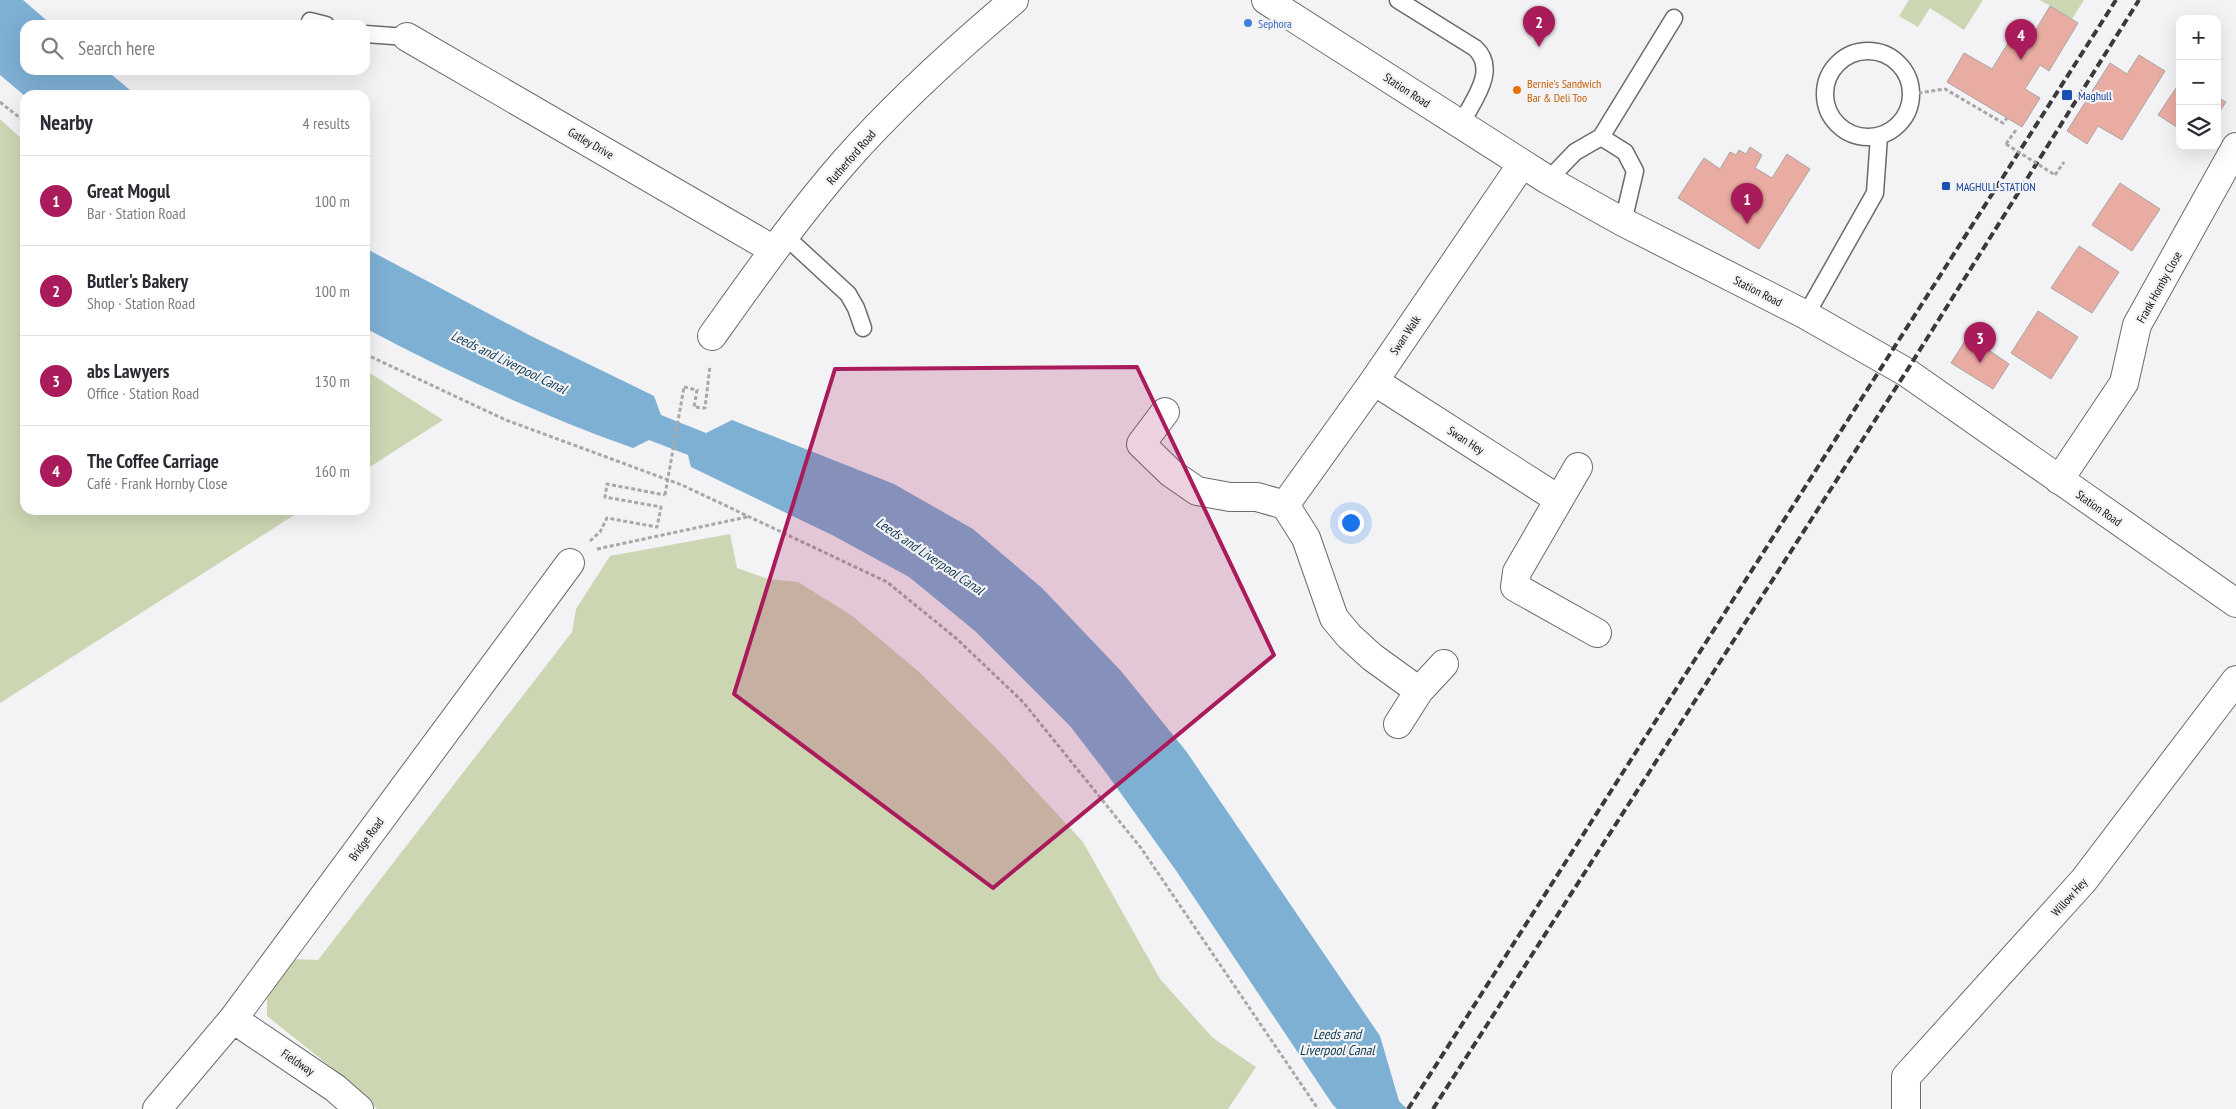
<!DOCTYPE html>
<html lang="en">
<head>
<meta charset="utf-8">
<style>
  :root { --surface:#fff; --page:#f7f7f7; --text:#2b2b33; --muted:#7c7c81; --line:#e1e1e2; --accent:#a91b5a }
  body { margin:0; font-family:"PT Sans Narrow",sans-serif; background:var(--page); color:var(--text) }
  .controls { position:absolute; right:15px; top:15px; display:grid; overflow:hidden; border-radius:10px; box-shadow:0 5px 20px #0002 }
  .controls button { width:45px; height:45px; display:grid; place-items:center; padding:0; border:0; border-bottom:1px solid var(--line); background:var(--surface); color:var(--text); font:25px sans-serif }
  .you { position:absolute; left:1350px; top:522px; width:18px; height:18px; margin:-12px; border:4px solid #fff; border-radius:50%; background:#1a73e8; box-shadow:0 0 0 8px #1a73e833 }
  .badge { display:grid; place-items:center; width:32px; height:32px; border-radius:50%; background:var(--accent); color:#fff; font-size:16px; font-weight:700 }
  .pin { position:absolute; translate:-50% -41px; filter:drop-shadow(0 1px 2px #0008) }
  .pin::after { content:''; position:absolute; top:26px; width:18px; height:15px; background:inherit; clip-path:polygon(0 0,100% 0,50% 100%) }
  .list { margin:0; padding:0; list-style:none }
  h2 { display:flex; justify-content:space-between; align-items:center; height:65px; margin:0; padding:0 20px; font-size:21px }
  h2 small { font-size:16px; font-weight:400; color:var(--muted) }
  .list li { display:grid; grid-template-columns:32px 1fr auto; gap:15px; align-items:center; box-sizing:border-box; height:90px; padding:0 20px; border-top:1px solid var(--line) }
  .list b { display:block; font-size:19px; white-space:nowrap }
  .list p { margin:0; font-size:16px; white-space:nowrap; color:var(--muted) }
  .list em { font-size:16px; font-style:normal; color:var(--muted) }
  .icon { flex:none; width:28px; height:28px; fill:none; stroke:currentColor; stroke-width:2; stroke-linecap:round; stroke-linejoin:round }
  .map { position:relative; flex:none; width:2236px; height:1109px; overflow:hidden }
  .search { position:absolute; background:var(--surface); box-shadow:0 5px 20px #0002; left:20px; top:20px; width:350px; height:55px; display:flex; align-items:center; gap:12px; box-sizing:border-box; padding:0 18px; border-radius:15px; color:var(--muted); font-size:19px }
  .panel { position:absolute; background:var(--surface); box-shadow:0 5px 20px #0002; left:20px; top:90px; width:350px; height:425px; border-radius:15px }
  .map>svg:first-child { display:block }
</style>
</head>
<body>
<div class="map">
<svg width="2236" height="1109" viewBox="0 0 2236 1109">
  <rect width="100%" height="100%" fill="#f3f3f5"/>
  <!-- green -->
  <path fill="#ccd6b3" d="M1909 0H1983L1964 30 1930 8 1918 27 1899 16Z
    M2040 0H2084L2072 19Z
    M0 119 25 142V510H302L0 703Z
    M365 370 443 420 365 470Z
    M730 534 737 568 768 579 798 582 851 615 918 671 997 749 1083 842 1160 979 1213 1038 1256 1067 1228 1109H377L346 1079 267 1016V993L291 959 318 960 572 632 576 609 610 556Z"/>
  <!-- water -->
  <path fill="#7eb0d4" d="M0 0H23L52 25H25V70H106L136 95 25 96 0 75Z
    M365 248 529 335 654 396 661 415 706 433 732 420 894 484 973 529 1042 588 1121 671 1186 751 1380 1036 1399 1101 1407 1109H1337L1333 1105 1177 872 1107 774 1070 726 975 631 909 577 834 536 691 467 688 455 649 440 633 448C540 415 452 374 365 328Z"/>
  <!-- building -->
  <path fill="#e9aca2" stroke="#a8a6a5" d="M2050 6 2078 23 2049 71 2040 65 2025 89 2040 98 2022 127 1947 82 1964 53 1992 69 2013 35 2028 43Z
    M2139 55 2165 71 2122 140 2098 126 2087 144 2067 131 2110 63 2127 74Z
    M2180 82V129L2158 115Z
    M2217 97 2226 102 2217 115Z
    M1750 147 1762 155 1755 168 1772 178 1787 154 1810 169 1759 249 1678 198 1704 158 1720 169 1730 152 1736 155 1739 150 1746 154Z
    M2120 183 2160 209 2132 251 2092 225Z
    M2079 246 2119 272 2092 313 2051 288Z
    M2038 311 2078 337 2051 379 2011 353Z
    M1968 336 2009 364 1993 389 1951 363Z"/>
  <g fill="none" stroke-linecap="round" stroke-linejoin="round">
    <!-- lane casing -->
    <g stroke="#6a6b6c" stroke-width="19">
      <path id="lane" d="M1398 0 1475 48C1499 70 1472 102 1461 124
        M310 21 326 25
        M365 34 407 37
        M1825 94a43 43 0 1 1 86 0a43 43 0 1 1-86 0Z
        M1601 137 1625 152 1635 171 1623 222
        M1548 180 1575 152 1601 137 1674 18
        M785 236 848 294 856 308 863 328
        M1806 315 1875 193 1879 136"/>
    </g>
    <!-- street casing -->
    <g stroke="#6a6b6c" stroke-width="30">
      <path id="street" d="M407 37 774 250
        M712 336C755 276 797 216 846 160 897 102 955 50 1014 0
        M1374 381 1558 499
        M1165 412 1141 444 1171 473 1197 491 1230 497H1257L1285 505 1306 538 1334 618 1349 636 1372 657 1419 691
        M1578 467 1517 572 1515 587 1597 633
        M2059 480 2124 383 2137 325 2236 147
        M1285 505 1374 381 1522 164
        M1398 724 1419 691 1444 664
        M233 1019 335 1088 359 1109
        M157 1109 233 1019 570 563
        M1906 1109V1077L2084 880 2236 680"/>
    </g>
    <!-- secondary casing -->
    <g stroke="#6a6b6c" stroke-width="30">
      <path id="secondary" d="M1266 0 1548 180 1623 222 1806 315 1906 372 2236 603"/>
    </g>
    <!-- path -->
    <path stroke="#a8a8aa" stroke-width="3" stroke-dasharray="4 2.5" stroke-linecap="butt" d="M1912 94 1945 89 2003 123 2007 118
      M0 102 25 122
      M2006 144 2016 130
      M2055 175 2064 162
      M365 354 506 420 682 485 887 582 957 639 1023 702 1141 848 1318 1109
      M684 387 697 390 694 407 705 408 710 366
      M590 541 600 532 607 518 657 527 661 507 605 497 607 484 665 495
      M597 549 747 517"/>
    <!-- lane -->
    <use href="#lane" stroke="#fff" stroke-width="16"/>
    <!-- street -->
    <use href="#street" stroke="#fff" stroke-width="28"/>
    <!-- secondary -->
    <use href="#secondary" stroke="#fff" stroke-width="28"/>
    <!-- rail -->
    <path stroke="#3a3a3b" stroke-width="4" stroke-dasharray="8 4" stroke-linecap="butt" d="M1408 1109 2116 0
      M1433 1109 1906 372 2139 0"/>
    <!-- path-bridge -->
    <path stroke="#a8a8aa" stroke-width="3" stroke-dasharray="4 2.5" stroke-linecap="butt" d="M2006 144 2055 175
      M665 495 684 387"/>
  </g>
  <!-- marked area -->
  <path fill="#a91b5a" fill-opacity="0.2" stroke="#a91b5a" stroke-width="4" stroke-linejoin="round" d="M1137 367 1274 655 993 888 734 694 835 369Z"/>
  <!-- markers -->
  <circle fill="#3f7fe0" stroke="#f3f3f5" stroke-width="2" cx="1248" cy="23" r="5"/>
  <circle fill="#e8710a" stroke="#f3f3f5" stroke-width="2" cx="1517" cy="90" r="5"/>
  <g fill="#1a4fb4" stroke="#f3f3f5" stroke-width="2">
    <rect x="2061" y="89" width="12" height="12" rx="2.5"/>
    <rect x="1941" y="181" width="10" height="10" rx="2.5"/>
  </g>
  <g text-anchor="middle" dominant-baseline="central" stroke-width="4.5" stroke-linejoin="round" paint-order="stroke">
    <!-- shop labels -->
    <g font-size="12" fill="#366cbe" stroke="#f3f3f5" text-anchor="start">
      <text x="1258" y="23">Sephora</text>
    </g>
    <!-- food labels -->
    <g font-size="12" fill="#c56008" stroke="#f3f3f5" text-anchor="start">
      <text x="1527" y="83">Bernie's Sandwich<tspan x="1527" dy="14">Bar &amp; Deli Too</tspan></text>
    </g>
    <!-- street labels -->
    <g font-size="12" fill="#141414" stroke="#f3f3f5">
      <text transform="translate(1407 90) rotate(33)">Station Road</text>
      <text transform="translate(591 143) rotate(30)">Gatley Drive</text>
      <text transform="translate(851 157) rotate(-49)">Rutherford Road</text>
      <text transform="translate(2159 287) rotate(-61)">Frank Hornby Close</text>
      <text transform="translate(1758 291) rotate(27)">Station Road</text>
      <text transform="translate(1405 335) rotate(-56)">Swan Walk</text>
      <text transform="translate(1466 440) rotate(33)">Swan Hey</text>
      <text transform="translate(2099 508) rotate(35)">Station Road</text>
      <text transform="translate(366 839) rotate(-54)">Bridge Road</text>
      <text transform="translate(2069 897) rotate(-48)">Willow Hey</text>
      <text transform="translate(298 1062) rotate(34)">Fieldway</text>
    </g>
    <!-- transit labels -->
    <g font-size="12" fill="#164399" stroke="#f3f3f5" text-anchor="start">
      <text x="2078" y="95">Maghull</text>
      <text x="1956" y="186">MAGHULL STATION</text>
    </g>
    <!-- water labels -->
    <g font-size="14" font-style="italic" fill="#123b53" stroke="#f3f3f5">
      <text transform="translate(509 362) rotate(26)">Leeds and Liverpool Canal</text>
      <text transform="translate(930 556) rotate(34)">Leeds and Liverpool Canal</text>
      <text x="1337" y="1034">Leeds and<tspan x="1337" dy="16">Liverpool Canal</tspan></text>
    </g>
  </g>
</svg>
<div class="controls">
<button>+</button>
<button>−</button>
<button><svg class="icon" aria-label="layers" viewBox="0 0 24 24"><path d="M12 4l9 5-9 5-9-5zM3 14l9 5 9-5"/></svg></button>
</div>
<div class="you"></div>
<div class="pin badge" style="left:1747px;top:224px">1</div>
<div class="pin badge" style="left:1539px;top:47px">2</div>
<div class="pin badge" style="left:1980px;top:363px">3</div>
<div class="pin badge" style="left:2021px;top:60px">4</div>
<div class="search"><svg class="icon" aria-label="search" viewBox="0 0 24 24"><circle cx="10" cy="10" r="6"/><path d="M15 15l6 6"/></svg>Search here</div>
<section class="panel">
<h2>Nearby<small>4 results</small></h2>
<ul class="list">
<li><span class="badge">1</span><div><b>Great Mogul</b><p>Bar · Station Road</p></div><em>100 m</em></li>
<li><span class="badge">2</span><div><b>Butler's Bakery</b><p>Shop · Station Road</p></div><em>100 m</em></li>
<li><span class="badge">3</span><div><b>abs Lawyers</b><p>Office · Station Road</p></div><em>130 m</em></li>
<li><span class="badge">4</span><div><b>The Coffee Carriage</b><p>Café · Frank Hornby Close</p></div><em>160 m</em></li>
</ul>
</section>
</div>
</body>
</html>
